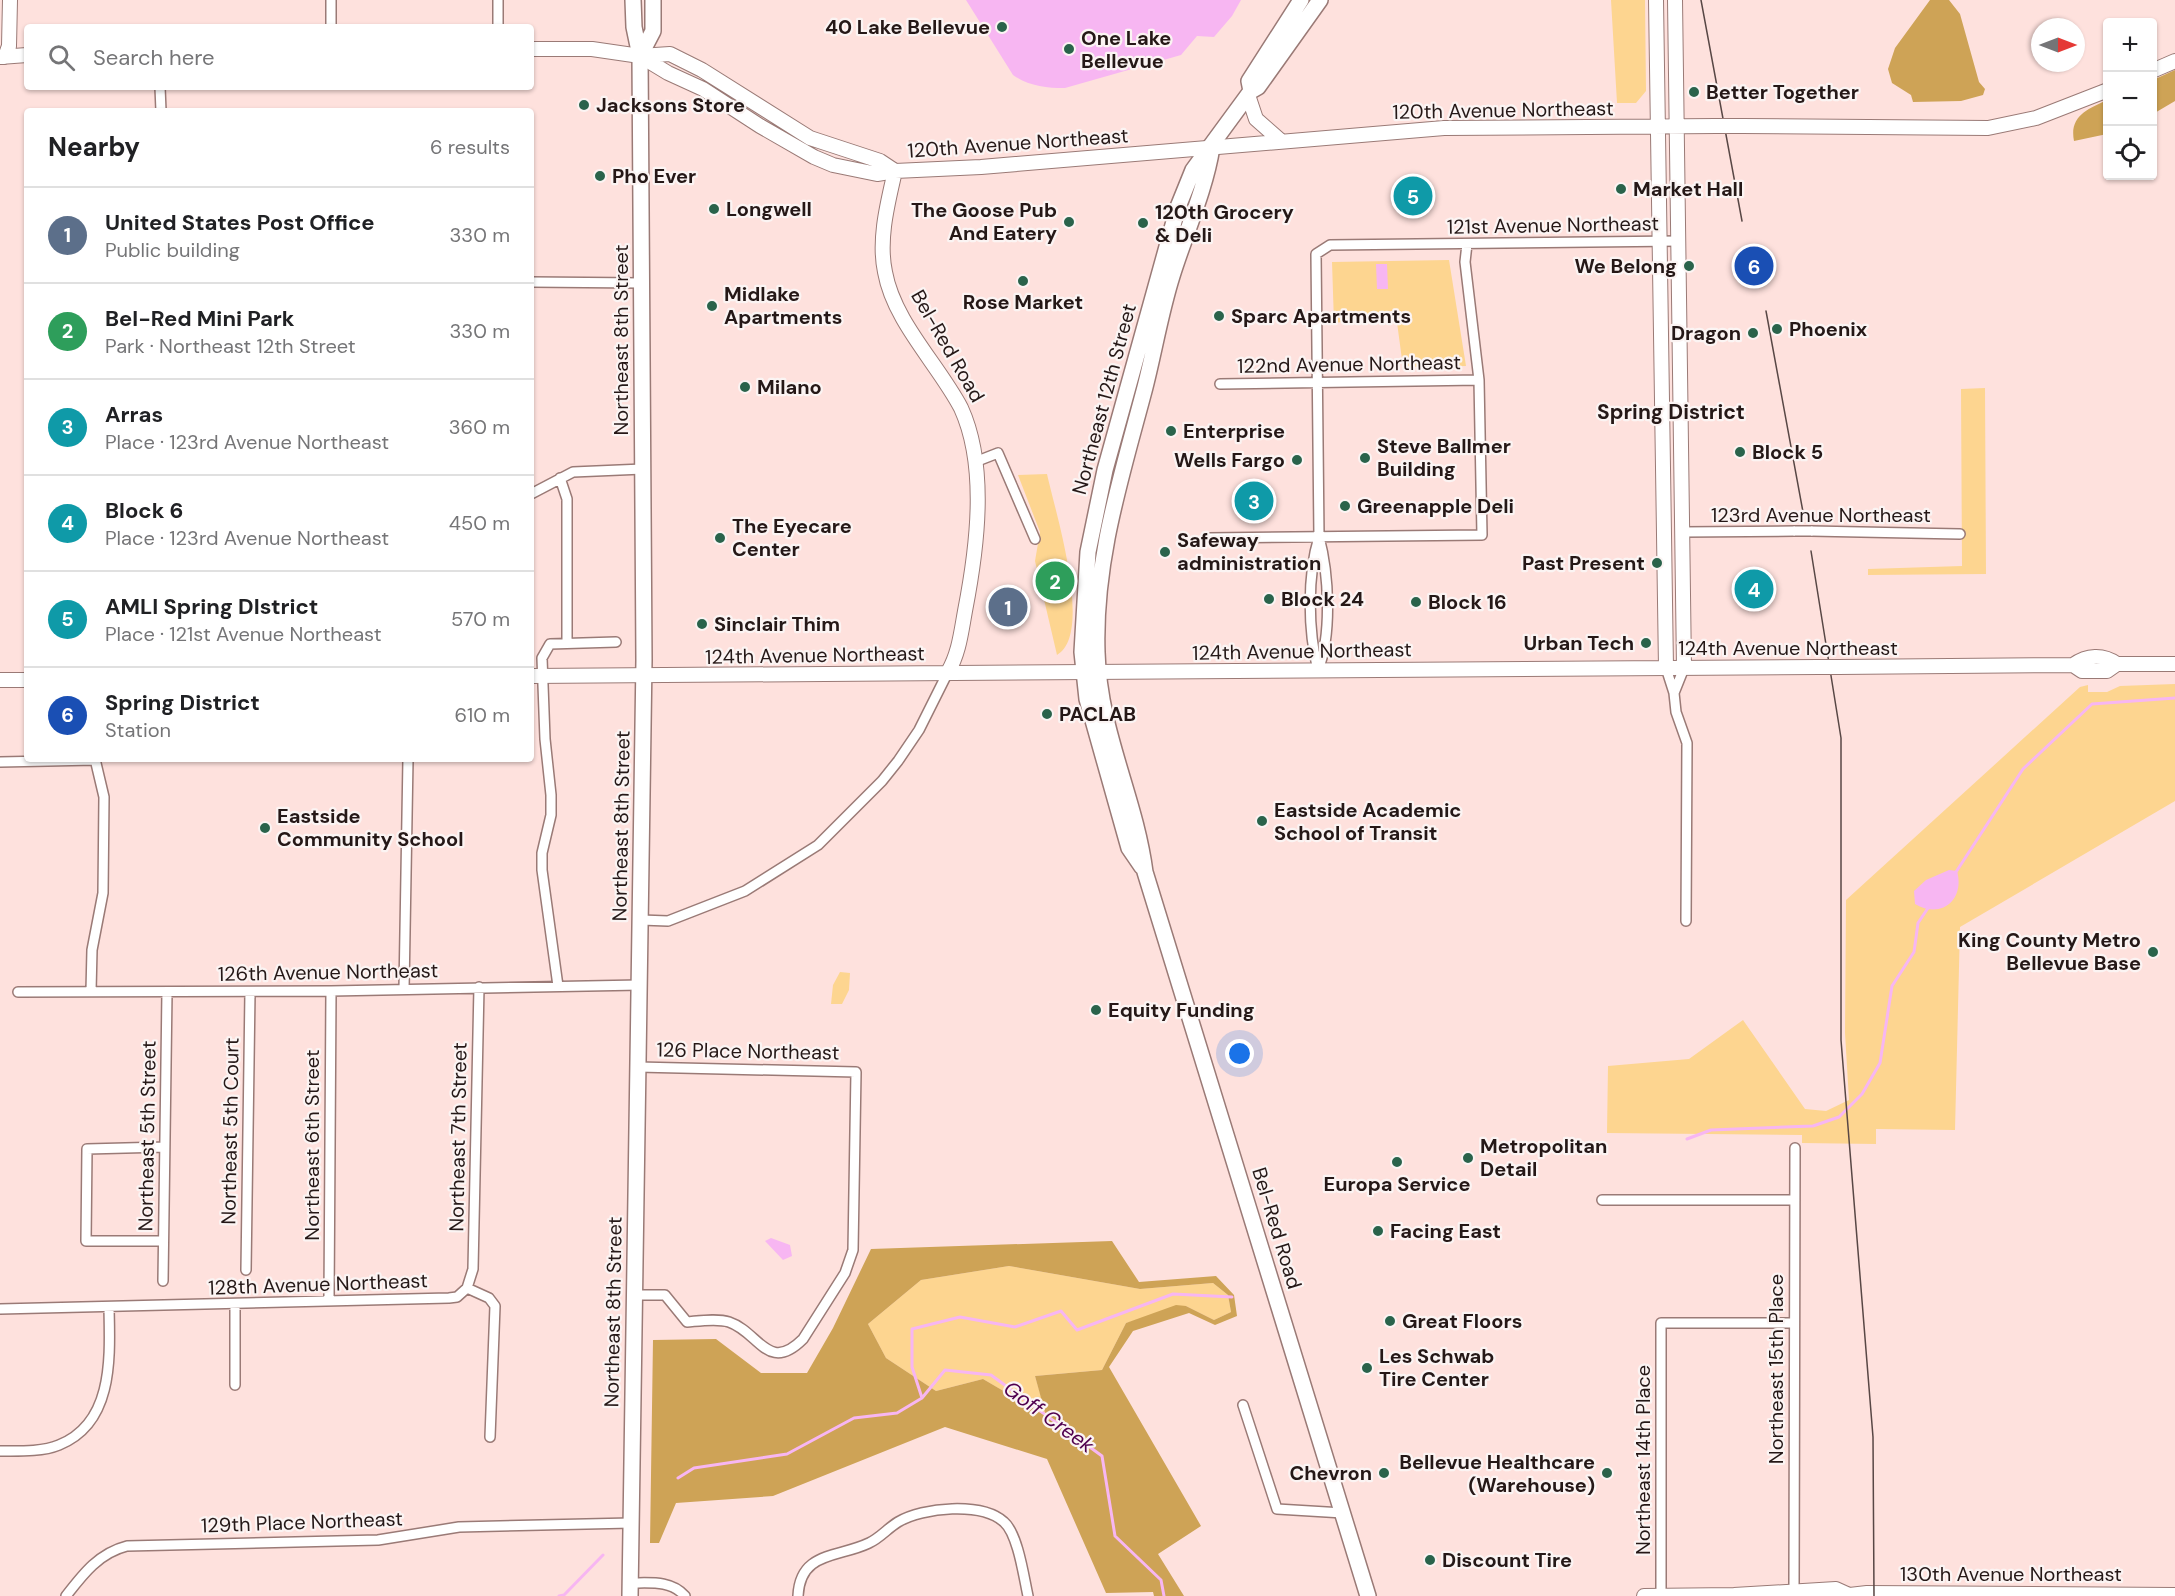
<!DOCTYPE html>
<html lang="en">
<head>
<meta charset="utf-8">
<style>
  :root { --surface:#fff; --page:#f6f6f6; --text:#202124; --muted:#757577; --line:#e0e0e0; --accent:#2a634b }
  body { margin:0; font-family:"DM Sans",sans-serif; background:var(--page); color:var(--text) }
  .controls { position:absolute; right:18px; top:18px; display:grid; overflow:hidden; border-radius:6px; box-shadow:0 2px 4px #0004 }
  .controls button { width:54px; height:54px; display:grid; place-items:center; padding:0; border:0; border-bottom:2px solid var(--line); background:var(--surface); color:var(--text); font:30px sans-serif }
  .compass { position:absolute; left:2031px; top:18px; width:54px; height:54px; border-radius:50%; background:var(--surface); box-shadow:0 2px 4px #0004; rotate:90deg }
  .you { position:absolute; left:1240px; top:1054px; width:21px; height:21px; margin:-15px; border:4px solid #fff; border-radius:50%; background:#1a73e8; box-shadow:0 0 0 9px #1a73e833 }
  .badge { display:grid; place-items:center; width:39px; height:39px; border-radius:50%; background:var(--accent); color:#fff; font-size:20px; font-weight:700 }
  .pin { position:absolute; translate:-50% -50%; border:3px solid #fff; box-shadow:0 2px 6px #0006 }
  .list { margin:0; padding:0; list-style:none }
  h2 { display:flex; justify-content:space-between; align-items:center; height:78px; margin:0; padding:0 24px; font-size:26px }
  h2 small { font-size:20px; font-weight:400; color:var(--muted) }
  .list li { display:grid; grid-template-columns:39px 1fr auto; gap:18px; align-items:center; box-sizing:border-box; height:96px; padding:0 24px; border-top:2px solid var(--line) }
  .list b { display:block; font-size:22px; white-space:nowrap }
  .list p { margin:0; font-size:20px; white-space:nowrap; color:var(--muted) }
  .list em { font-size:20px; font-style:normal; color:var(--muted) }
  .icon { flex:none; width:33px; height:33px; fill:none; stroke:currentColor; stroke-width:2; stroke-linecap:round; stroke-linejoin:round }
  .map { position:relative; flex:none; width:2175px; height:1596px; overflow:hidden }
  .search { position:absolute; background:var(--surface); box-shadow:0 2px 4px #0004; left:24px; top:24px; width:510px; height:66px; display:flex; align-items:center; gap:15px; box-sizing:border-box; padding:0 21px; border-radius:6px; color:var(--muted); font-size:22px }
  .panel { position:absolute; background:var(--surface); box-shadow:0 2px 4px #0004; left:24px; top:108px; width:510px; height:654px; border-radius:6px }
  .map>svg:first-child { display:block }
</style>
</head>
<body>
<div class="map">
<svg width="2175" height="1596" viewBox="0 0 2175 1596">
  <rect width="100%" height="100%" fill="#fee1dd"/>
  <!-- green -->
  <path fill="#fdd590" d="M1611 0H1645L1646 91 1636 103H1617Z
    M1449 260 1466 366 1403 367 1396 315H1393L1392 311 1374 313V318L1334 323 1332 262Z
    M1985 388 1986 574 1868 575V569L1962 566 1961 389Z
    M1047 474C1055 511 1094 634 1057 655L1035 561 1040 532 1018 475Z
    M2175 684V801L1960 927 1955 1130 1876 1129V1144L1802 1143V1135L1607 1133 1608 1066 1689 1059 1743 1020 1805 1109 1826 1111 1849 1100 1845 1033 1846 900 2080 687 2088 685V692H2107L2120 686Z
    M840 972 850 973 849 990 842 1004H831L833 985Z
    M1009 1266 1140 1289 1213 1283 1228 1295 1231 1312 1214 1320 1186 1306 1126 1323 1102 1370 1035 1376 1047 1417 983 1379 936 1391 886 1358 868 1324 921 1280Z"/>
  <!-- forest -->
  <path fill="#cea356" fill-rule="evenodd" d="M1930 0H1949L1960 14 1979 82 1985 89 1983 95 1961 101 1913 102 1911 95 1892 83 1888 69 1895 48Z
    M2175 70V101L2153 114V80Z
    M2107 100V134L2074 141C2069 116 2088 109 2107 100Z
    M1112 1241 1139 1282 1216 1276 1234 1295 1237 1316 1215 1325 1189 1313 1133 1331 1109 1367 1201 1526 1158 1554 1184 1596H1154L1153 1592 1106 1593 1047 1459 945 1427 773 1496 676 1503 659 1543H650L653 1340 716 1339 761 1373H807L833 1328 871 1249ZM1009 1266 1140 1289 1213 1283 1228 1295 1231 1312 1214 1320 1186 1306 1176 1305 1126 1323 1102 1370 1035 1376 1046 1416 983 1379 936 1391 886 1358 868 1324 921 1280Z"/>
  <!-- water -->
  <path fill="#f7b6f2" d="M966 0H1241L1232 16 1214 37 1197 36 1181 55 1065 88C1046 88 1029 86 1013 75Z
    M1376 264H1387L1388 289H1377Z
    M1949 870 1957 871C1965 899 1942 920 1915 904L1914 891 1926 880Z
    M771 1238 790 1245 792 1256 783 1260 765 1241Z"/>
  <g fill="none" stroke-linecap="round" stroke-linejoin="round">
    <!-- stream -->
    <path stroke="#f7b6f2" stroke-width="3" d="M1956 872 2023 769 2092 704 2175 698
      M1687 1139 1711 1130 1813 1126 1839 1117 1862 1094 1880 1063 1892 986 1914 952 1918 923 1928 908
      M922 1398 945 1370 991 1375 1102 1456 1115 1536 1161 1580 1164 1596
      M678 1478 694 1468 787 1454 854 1418 897 1413 922 1398 912 1367V1329L960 1317 1015 1327 1061 1311 1077 1330 1173 1294 1232 1297
      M559 1596 564 1595 603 1555"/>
    <!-- street casing -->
    <g stroke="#9a7a76" stroke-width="12">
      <path id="street" d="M331 0V27
        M498 0V27
        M160 87 161 111
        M531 282 641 283
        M1220 384 1479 380
        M975 462 998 453 1035 539
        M560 478 567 499V643
        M531 494 573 472 643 469
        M1811 531 1960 534
        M1683 532 1795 531
        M1209 538 1482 535 1479 380 1465 262 1467 244
        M1666 668 1674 693
        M1684 668 1674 693 1676 712 1687 743 1686 921
        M1318 670C1332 635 1329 574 1319 537L1316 254 1330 245 1679 241
        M1318 670C1308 632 1307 575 1319 537
        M0 762 95 760
        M641 920 668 921 745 891 818 845 882 781 898 761 919 730 948 672
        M558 986 542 870V853L551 815V795L545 739 542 658 550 644 616 642
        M404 989 408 759
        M91 991 92 950 103 893 104 797 95 759
        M18 992 331 991 640 985
        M1602 1200H1795
        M163 1241H86L87 1149 164 1147
        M246 1270 250 992
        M163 1281 167 992
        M467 1288 473 1269 479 987
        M634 1295H665L687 1322C699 1321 717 1318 729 1322 759 1332 768 1374 803 1339L845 1273 853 1250 856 1072 638 1067
        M329 1300 331 991
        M0 1309 449 1298 457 1297 467 1288 489 1298 495 1306 490 1437
        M235 1385V1304
        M1243 1405 1277 1509 1343 1513
        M0 1451C19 1451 42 1452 59 1445 114 1423 110 1357 109 1308
        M630 1583C650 1583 671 1580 685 1596
        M1794 1591 1795 1148
        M66 1596C83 1574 99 1553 127 1546L378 1540 459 1527 631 1523
        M798 1596C800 1551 838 1558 869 1543 880 1538 888 1528 898 1522 923 1507 982 1502 1004 1522 1018 1534 1024 1578 1028 1596
        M1661 1596V1323H1794"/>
    </g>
    <!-- secondary casing -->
    <g stroke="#9a7a76" stroke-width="16">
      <path id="secondary" d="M1656 0 1666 668
        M1675 0 1684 668
        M531 49H592L640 56 670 54 702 70 810 138 880 161 895 171
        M640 56 668 73 703 89 760 126 814 157 833 165 877 174 895 171 981 167 1444 128 1716 126
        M0 57 27 55
        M5 57 9 46 10 0
        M2152 71 2175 61
        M1248 95 1256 119 1281 141
        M1742 126 1988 128 2036 118 2108 90
        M895 171C888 202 878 239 885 272 894 322 938 364 961 408 988 467 977 549 965 611 961 633 959 653 948 672
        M2073 665C2087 655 2103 654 2117 664
        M1838 667 2073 665 2082 671H2107L2117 664H2175
        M531 676 1819 667
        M0 680H27
        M1644 1596 1734 1595 1836 1589 1847 1594
        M1841 1596 1867 1593 2175 1595"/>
    </g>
    <!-- primary casing -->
    <g stroke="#9a7a76" stroke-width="18">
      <path id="primary" d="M640 56 653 31V0
        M1251 91 1249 81 1301 0
        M1212 147C1205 191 1185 234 1172 276 1160 314 1154 353 1144 391 1121 478 1094 561 1097 652 1099 732 1135 796 1145 872L1368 1596
        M1142 867 1129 848 1087 699 1082 652 1088 552 1105 470 1178 207 1193 170 1251 91 1258 87 1320 0
        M630 1596 644 660 640 56 634 27 633 0"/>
    </g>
    <!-- street -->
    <use href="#street" stroke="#fff" stroke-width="9"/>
    <!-- secondary -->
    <use href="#secondary" stroke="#fff" stroke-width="14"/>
    <!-- primary -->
    <use href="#primary" stroke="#fff" stroke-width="15"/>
    <!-- tram -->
    <path stroke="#584745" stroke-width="1.5" d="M1701 0 1742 221
      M1766 311 1803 512
      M1811 551 1841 738V1040L1873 1437 1874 1596"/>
    <!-- street-bridge casing -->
    <g stroke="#9a7a76" stroke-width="12" stroke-linecap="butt">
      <path id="street-bridge" d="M1795 531H1811"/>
    </g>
    <!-- secondary-bridge casing -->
    <g stroke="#9a7a76" stroke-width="16" stroke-linecap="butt">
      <path id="secondary-bridge" d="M1716 126H1742
        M1819 667H1838"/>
    </g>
    <!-- street-bridge -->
    <use href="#street-bridge" stroke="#fff" stroke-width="9"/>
    <!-- secondary-bridge -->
    <use href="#secondary-bridge" stroke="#fff" stroke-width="14"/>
  </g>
  <!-- markers -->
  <g fill="#2a634b" stroke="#fbf4f3" stroke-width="2">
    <circle cx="1002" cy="27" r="6"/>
    <circle cx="1069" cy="49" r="6"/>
    <circle cx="1694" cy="92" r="6"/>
    <circle cx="584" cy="105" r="6"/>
    <circle cx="600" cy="176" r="6"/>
    <circle cx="1621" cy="189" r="6"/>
    <circle cx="714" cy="209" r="6"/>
    <circle cx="1069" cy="222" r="6"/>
    <circle cx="1143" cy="223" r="6"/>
    <circle cx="1689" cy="266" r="6"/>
    <circle cx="1023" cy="281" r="6"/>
    <circle cx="712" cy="306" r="6"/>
    <circle cx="1219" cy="316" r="6"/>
    <circle cx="1777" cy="329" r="6"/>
    <circle cx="1753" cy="333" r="6"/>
    <circle cx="745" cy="387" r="6"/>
    <circle cx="1171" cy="431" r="6"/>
    <circle cx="1740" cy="452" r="6"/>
    <circle cx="1365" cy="458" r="6"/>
    <circle cx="1297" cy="460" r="6"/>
    <circle cx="1345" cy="506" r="6"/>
    <circle cx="720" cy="538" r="6"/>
    <circle cx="1165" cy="552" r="6"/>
    <circle cx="1657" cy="563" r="6"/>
    <circle cx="1269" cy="599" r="6"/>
    <circle cx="1416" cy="602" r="6"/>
    <circle cx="702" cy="624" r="6"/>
    <circle cx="1646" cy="643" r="6"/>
    <circle cx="1047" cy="714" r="6"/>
    <circle cx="1262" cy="821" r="6"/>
    <circle cx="265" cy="828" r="6"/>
    <circle cx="2153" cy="952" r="6"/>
    <circle cx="1096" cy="1010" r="6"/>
    <circle cx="1468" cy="1158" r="6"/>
    <circle cx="1397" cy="1162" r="6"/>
    <circle cx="1378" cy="1231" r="6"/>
    <circle cx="1390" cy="1321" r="6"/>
    <circle cx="1367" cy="1368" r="6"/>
    <circle cx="1384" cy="1473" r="6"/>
    <circle cx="1607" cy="1473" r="6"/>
    <circle cx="1430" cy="1560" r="6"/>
  </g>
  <g text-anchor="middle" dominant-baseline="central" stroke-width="4.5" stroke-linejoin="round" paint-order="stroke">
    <!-- poi labels -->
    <g font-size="20" font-weight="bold" fill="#251817" stroke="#fbf4f3" text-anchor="start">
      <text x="990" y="27" text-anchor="end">40 Lake Bellevue</text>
      <text x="1081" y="38">One Lake<tspan x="1081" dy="23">Bellevue</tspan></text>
      <text x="1706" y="92">Better Together</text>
      <text x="596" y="105">Jacksons Store</text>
      <text x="612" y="176">Pho Ever</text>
      <text x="1633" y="189">Market Hall</text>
      <text x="726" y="209">Longwell</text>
      <text x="1057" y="210" text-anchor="end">The Goose Pub<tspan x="1057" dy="23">And Eatery</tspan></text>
      <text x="1155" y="212">120th Grocery<tspan x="1155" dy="23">&amp; Deli</tspan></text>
      <text x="1677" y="266" text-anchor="end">We Belong</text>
      <text x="724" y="294">Midlake<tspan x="724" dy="23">Apartments</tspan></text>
      <text x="1023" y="302" text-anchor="middle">Rose Market</text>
      <text x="1231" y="316">Sparc Apartments</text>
      <text x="1789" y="329">Phoenix</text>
      <text x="1741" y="333" text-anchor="end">Dragon</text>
      <text x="757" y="387">Milano</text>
      <text x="1183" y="431">Enterprise</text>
      <text x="1377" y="446">Steve Ballmer<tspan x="1377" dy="23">Building</tspan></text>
      <text x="1752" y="452">Block 5</text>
      <text x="1285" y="460" text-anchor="end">Wells Fargo</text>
      <text x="1357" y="506">Greenapple Deli</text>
      <text x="732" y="526">The Eyecare<tspan x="732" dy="23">Center</tspan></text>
      <text x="1177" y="540">Safeway<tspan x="1177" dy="23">administration</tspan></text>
      <text x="1645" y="563" text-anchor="end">Past Present</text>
      <text x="1281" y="599">Block 24</text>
      <text x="1428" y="602">Block 16</text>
      <text x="714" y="624">Sinclair Thim</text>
      <text x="1634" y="643" text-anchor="end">Urban Tech</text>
      <text x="1059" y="714">PACLAB</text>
      <text x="1274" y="810">Eastside Academic<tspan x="1274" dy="23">School of Transit</tspan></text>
      <text x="277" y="816">Eastside<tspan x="277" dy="23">Community School</tspan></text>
      <text x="2141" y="940" text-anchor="end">King County Metro<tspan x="2141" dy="23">Bellevue Base</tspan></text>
      <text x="1108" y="1010">Equity Funding</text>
      <text x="1480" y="1146">Metropolitan<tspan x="1480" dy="23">Detail</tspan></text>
      <text x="1397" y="1184" text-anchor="middle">Europa Service</text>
      <text x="1390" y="1231">Facing East</text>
      <text x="1402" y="1321">Great Floors</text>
      <text x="1379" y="1356">Les Schwab<tspan x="1379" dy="23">Tire Center</tspan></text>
      <text x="1595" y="1462" text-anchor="end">Bellevue Healthcare<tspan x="1595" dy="23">(Warehouse)</tspan></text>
      <text x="1372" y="1473" text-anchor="end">Chevron</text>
      <text x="1442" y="1560">Discount Tire</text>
    </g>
    <!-- street labels -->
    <g font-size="20" fill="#251817" stroke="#fbf4f3">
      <text transform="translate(1503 110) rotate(-1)">120th Avenue Northeast</text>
      <text transform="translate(1018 143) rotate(-4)">120th Avenue Northeast</text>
      <text transform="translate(1553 225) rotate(-1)">121st Avenue Northeast</text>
      <text transform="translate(621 340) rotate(-90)">Northeast 8th Street</text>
      <text transform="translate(948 346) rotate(60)">Bel-Red Road</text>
      <text transform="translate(1349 364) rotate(-1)">122nd Avenue Northeast</text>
      <text transform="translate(1104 399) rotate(-75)">Northeast 12th Street</text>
      <text x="1821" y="515">123rd Avenue Northeast</text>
      <text x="1788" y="648">124th Avenue Northeast</text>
      <text transform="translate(1302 651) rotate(-1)">124th Avenue Northeast</text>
      <text transform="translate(815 655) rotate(-1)">124th Avenue Northeast</text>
      <text transform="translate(621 826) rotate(-89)">Northeast 8th Street</text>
      <text transform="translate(328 972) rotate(-1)">126th Avenue Northeast</text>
      <text transform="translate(748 1051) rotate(1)">126 Place Northeast</text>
      <text transform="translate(230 1131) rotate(-89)">Northeast 5th Court</text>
      <text transform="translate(147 1136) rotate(-89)">Northeast 5th Street</text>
      <text transform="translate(458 1137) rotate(-89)">Northeast 7th Street</text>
      <text transform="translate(312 1145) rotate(-90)">Northeast 6th Street</text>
      <text transform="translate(1277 1228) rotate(73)">Bel-Red Road</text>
      <text transform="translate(318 1284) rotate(-2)">128th Avenue Northeast</text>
      <text transform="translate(613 1312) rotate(-89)">Northeast 8th Street</text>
      <text transform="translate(1776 1369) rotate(-90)">Northeast 15th Place</text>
      <text transform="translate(1643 1460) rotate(-90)">Northeast 14th Place</text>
      <text transform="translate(302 1522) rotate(-2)">129th Place Northeast</text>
      <text x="2011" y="1574">130th Avenue Northeast</text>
    </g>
    <!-- neighbourhood labels -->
    <g font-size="21" font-weight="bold" fill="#251817" stroke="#fbf4f3">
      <text x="1671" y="412">Spring District</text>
    </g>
    <!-- water labels -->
    <g font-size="21" font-style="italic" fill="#50004e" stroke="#fbf4f3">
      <text transform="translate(1049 1417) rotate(36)">Goff Creek</text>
    </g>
  </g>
</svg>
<div class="controls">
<button>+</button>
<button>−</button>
<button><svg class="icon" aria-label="locate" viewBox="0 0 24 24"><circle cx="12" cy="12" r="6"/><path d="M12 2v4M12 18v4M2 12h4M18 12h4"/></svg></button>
</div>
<svg class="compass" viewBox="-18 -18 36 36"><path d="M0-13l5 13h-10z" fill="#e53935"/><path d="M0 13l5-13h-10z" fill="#757577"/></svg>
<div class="you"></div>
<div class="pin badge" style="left:1008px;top:607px;background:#5c6f8a">1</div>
<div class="pin badge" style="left:1055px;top:581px;background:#2e9e5b">2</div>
<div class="pin badge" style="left:1254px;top:501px;background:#0f9aa8">3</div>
<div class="pin badge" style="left:1754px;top:589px;background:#0f9aa8">4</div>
<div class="pin badge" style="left:1413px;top:196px;background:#0f9aa8">5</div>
<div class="pin badge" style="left:1754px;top:266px;background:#1a4fb4">6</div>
<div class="search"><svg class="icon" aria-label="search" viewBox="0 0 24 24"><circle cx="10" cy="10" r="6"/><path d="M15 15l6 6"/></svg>Search here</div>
<section class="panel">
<h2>Nearby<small>6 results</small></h2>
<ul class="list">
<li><span class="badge" style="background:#5c6f8a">1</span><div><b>United States Post Office</b><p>Public building</p></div><em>330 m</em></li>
<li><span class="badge" style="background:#2e9e5b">2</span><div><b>Bel-Red Mini Park</b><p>Park · Northeast 12th Street</p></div><em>330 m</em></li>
<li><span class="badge" style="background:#0f9aa8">3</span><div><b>Arras</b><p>Place · 123rd Avenue Northeast</p></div><em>360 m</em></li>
<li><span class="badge" style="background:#0f9aa8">4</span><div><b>Block 6</b><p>Place · 123rd Avenue Northeast</p></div><em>450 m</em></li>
<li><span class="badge" style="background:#0f9aa8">5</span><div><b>AMLI Spring DIstrict</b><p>Place · 121st Avenue Northeast</p></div><em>570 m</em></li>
<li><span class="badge" style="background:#1a4fb4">6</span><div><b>Spring District</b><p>Station</p></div><em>610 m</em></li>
</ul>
</section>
</div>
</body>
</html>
